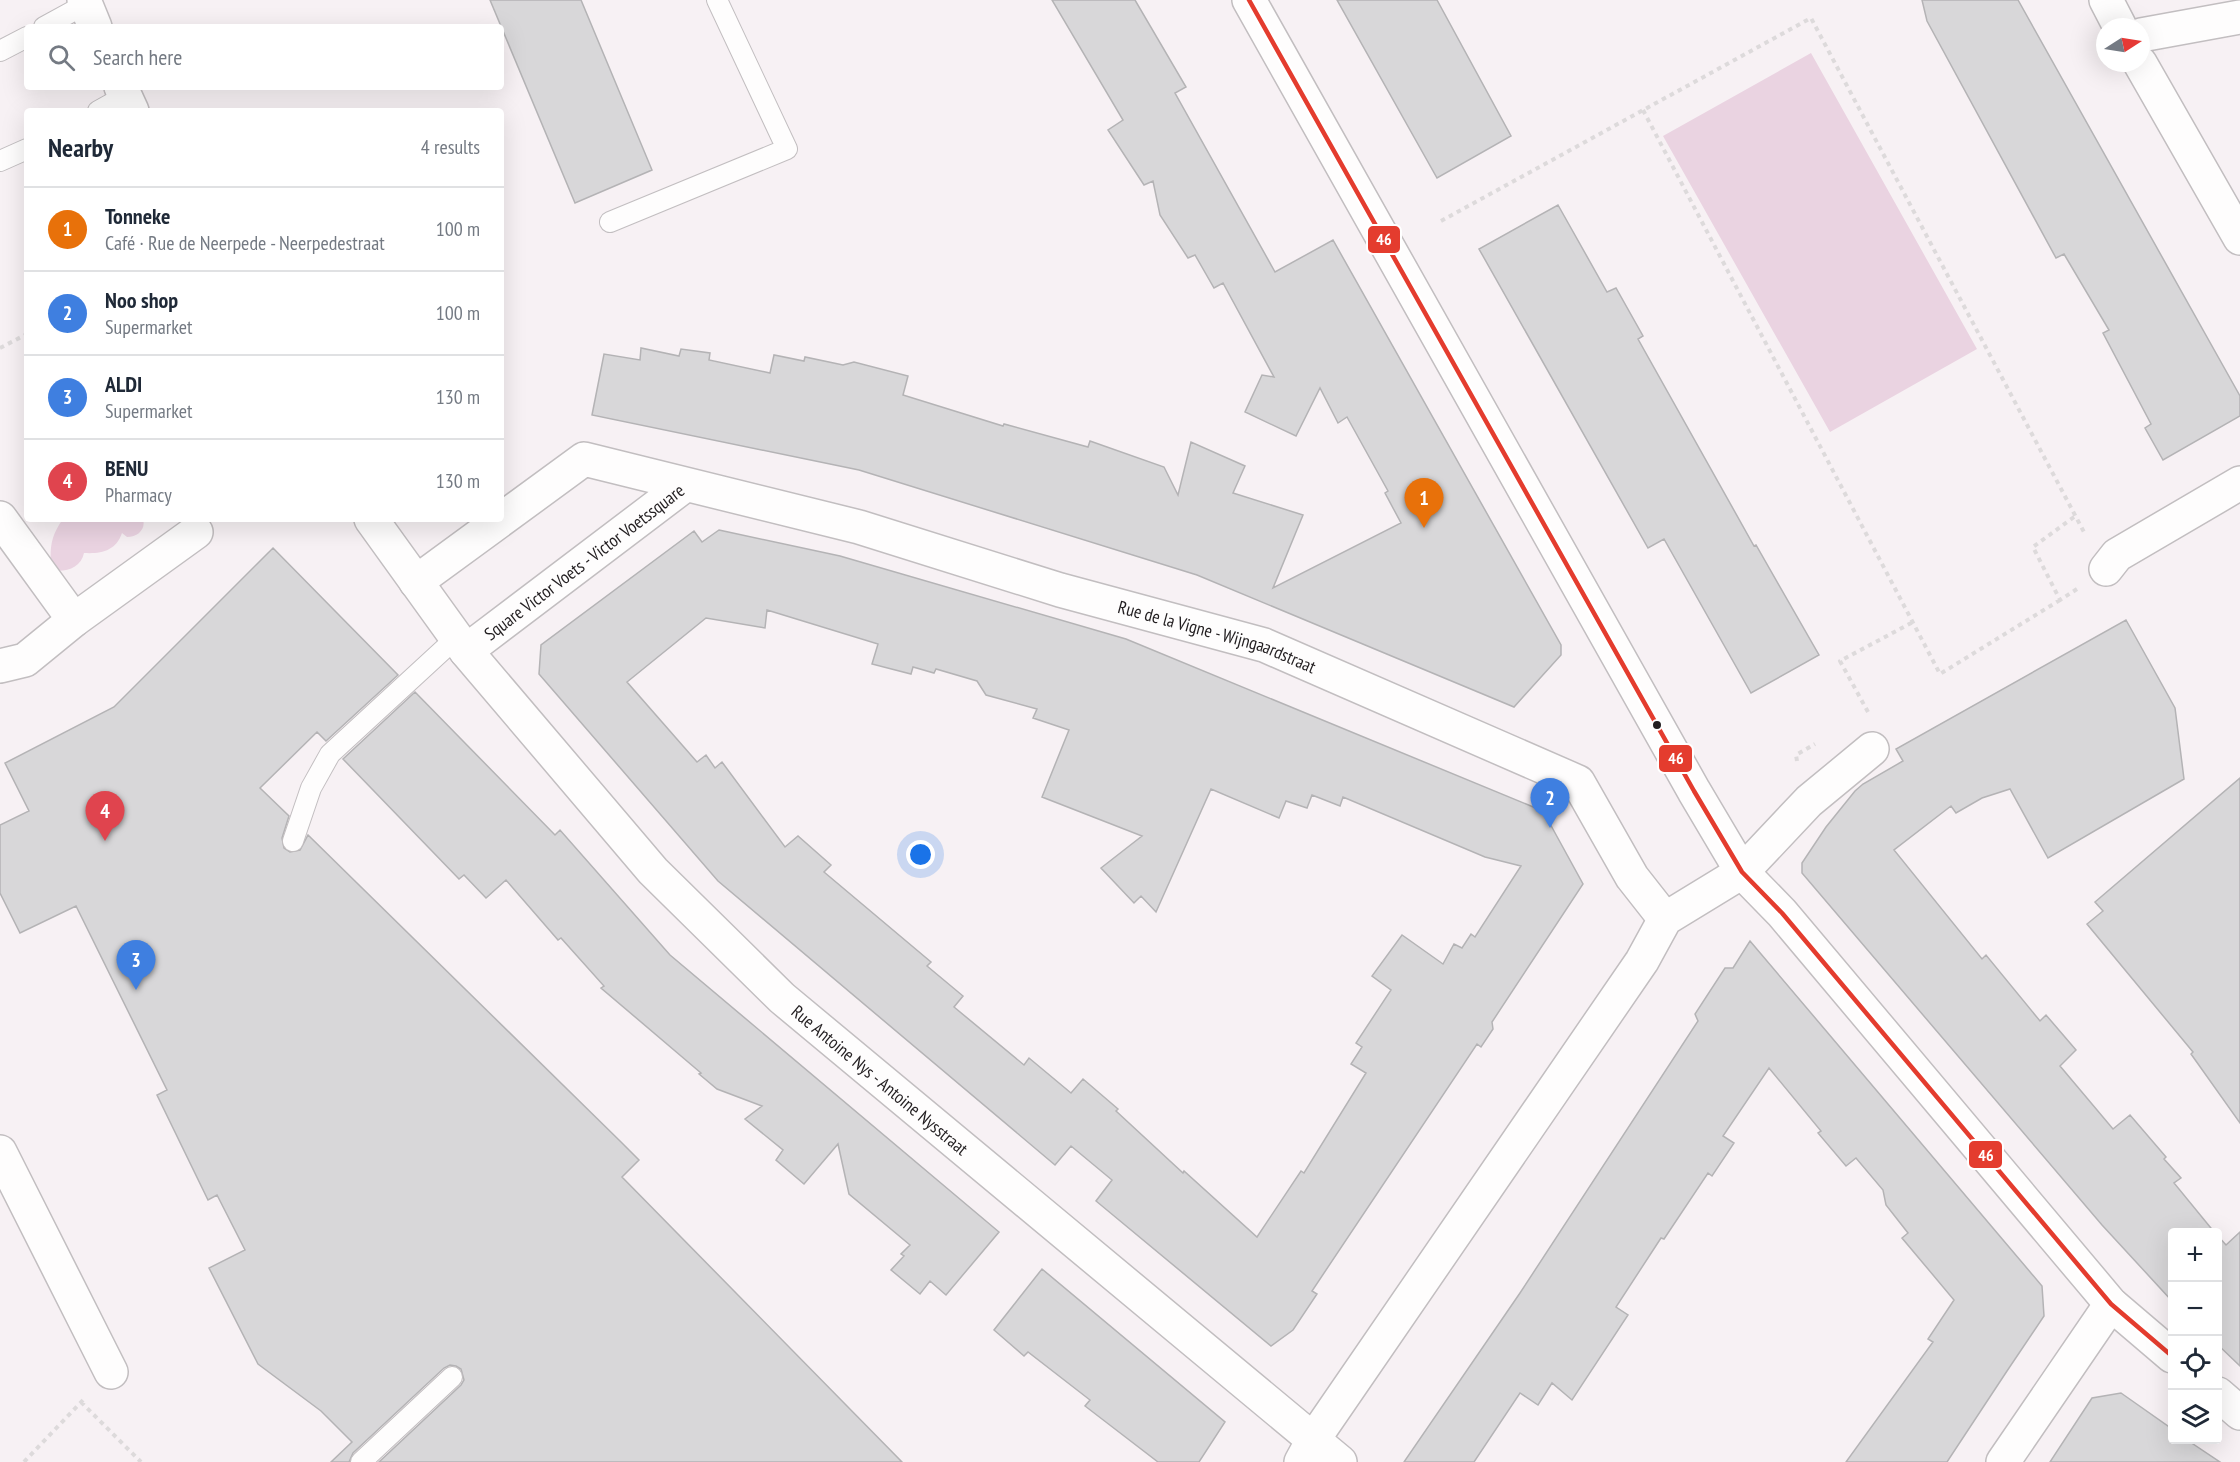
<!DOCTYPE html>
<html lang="en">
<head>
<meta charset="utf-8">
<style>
  :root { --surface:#fff; --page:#f2f2f3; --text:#1f2937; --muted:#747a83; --line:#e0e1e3; --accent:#111827 }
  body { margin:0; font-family:"PT Sans Narrow",sans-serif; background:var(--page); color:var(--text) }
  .controls { position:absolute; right:18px; bottom:18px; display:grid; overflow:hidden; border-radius:6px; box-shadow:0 6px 24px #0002 }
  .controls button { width:54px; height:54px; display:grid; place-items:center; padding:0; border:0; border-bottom:2px solid var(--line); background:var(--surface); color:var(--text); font:30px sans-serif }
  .compass { position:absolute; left:2096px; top:18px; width:54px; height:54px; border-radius:50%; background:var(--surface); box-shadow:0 6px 24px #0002; rotate:78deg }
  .you { position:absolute; left:921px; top:855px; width:21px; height:21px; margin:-15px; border:4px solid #fff; border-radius:50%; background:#1a73e8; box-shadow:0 0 0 9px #1a73e833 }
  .badge { display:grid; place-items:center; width:39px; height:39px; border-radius:50%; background:var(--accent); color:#fff; font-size:20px; font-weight:700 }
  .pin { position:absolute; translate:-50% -50px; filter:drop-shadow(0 2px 3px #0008) }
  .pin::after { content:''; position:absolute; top:32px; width:21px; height:18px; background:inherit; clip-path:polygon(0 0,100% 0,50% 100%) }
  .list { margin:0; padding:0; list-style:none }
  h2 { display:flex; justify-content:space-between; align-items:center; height:78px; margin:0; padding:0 24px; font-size:26px }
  h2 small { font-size:20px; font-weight:400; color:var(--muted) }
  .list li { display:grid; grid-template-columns:39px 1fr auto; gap:18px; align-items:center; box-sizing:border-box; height:84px; padding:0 24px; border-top:2px solid var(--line) }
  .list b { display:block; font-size:22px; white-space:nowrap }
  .list p { margin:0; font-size:20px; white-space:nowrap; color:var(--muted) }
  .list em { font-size:20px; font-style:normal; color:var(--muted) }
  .icon { flex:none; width:33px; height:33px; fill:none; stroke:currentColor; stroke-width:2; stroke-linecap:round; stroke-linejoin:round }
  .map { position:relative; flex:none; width:2240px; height:1462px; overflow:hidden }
  .search { position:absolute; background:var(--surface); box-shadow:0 6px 24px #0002; left:24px; top:24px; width:480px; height:66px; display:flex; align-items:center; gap:15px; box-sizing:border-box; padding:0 21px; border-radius:6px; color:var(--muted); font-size:22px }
  .panel { position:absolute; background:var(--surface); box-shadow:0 6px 24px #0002; left:24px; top:108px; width:480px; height:414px; border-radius:6px }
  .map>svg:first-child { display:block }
</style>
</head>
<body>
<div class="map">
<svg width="2240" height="1462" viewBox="0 0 2240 1462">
  <rect width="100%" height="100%" fill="#f7f1f4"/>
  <!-- green -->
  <path fill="#ead3e1" d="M1811 53 1977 349 1830 432 1663 136Z
    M63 519H143C146 529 138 537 127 537L122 533C116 551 101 554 84 553 81 568 65 573 51 570 50 548 50 537 63 519Z"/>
  <!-- building -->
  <path fill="#d8d7d9" stroke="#b4b3b5" stroke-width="1.5" fill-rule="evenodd" d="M490 0H581L652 170 575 203Z
    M1052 0H1135L1186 87 1175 93 1275 272 1333 240 1561 645V655L1514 707 1197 575 859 470 592 415 604 354 640 360 641 348 679 356 681 349 710 353 709 360 770 373 774 355 804 361 805 357 843 365 854 362 908 376 903 395 1003 426 1004 424 1088 447 1090 441 1164 467 1178 495 1191 442 1245 466 1233 493 1303 515 1273 588 1401 523 1385 493 1388 491 1347 417 1338 423 1320 388 1296 436 1245 412 1262 375 1274 377 1223 283 1214 288 1195 255 1188 258 1160 215 1153 181 1144 185 1108 130 1123 120Z
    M1337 0H1437L1511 136 1437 178Z
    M1922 0H2018L2240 396V416L2163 460 2145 428 2151 424 2103 333 2109 330 2064 254 2056 258 1927 21Z
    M1558 205 1607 292 1616 288 1643 336 1638 339 1754 546 1756 545 1819 655 1751 693 1664 539 1648 548 1479 249Z
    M719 530 840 556 1126 639 1543 811 1583 884 1492 1022 1493 1029 1481 1047 1477 1044 1312 1291 1317 1294 1293 1330 1271 1346 1096 1201 1112 1180 1071 1146 1055 1165 718 881 539 674 541 645 694 531 702 542ZM767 610 878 644 872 664 911 674 913 667 934 673 936 669 977 681 986 695 1037 709 1033 718 1069 730 1042 797 1142 836 1101 868 1134 903 1141 896 1156 912 1211 789 1279 818 1286 801 1307 808 1312 795 1340 806 1343 797 1485 857 1521 866 1475 937 1471 934 1462 948 1454 944 1443 964 1402 935 1372 976 1391 990 1356 1043 1362 1047 1351 1064 1366 1073 1304 1173 1301 1171 1257 1237 1184 1171 1183 1173 1116 1111 1118 1109 1083 1079 1071 1093 1029 1058 1024 1065 954 1007 963 996 927 966 931 962 824 872 831 865 798 836 785 847 722 762 715 768 706 755 697 762 627 682 706 618 765 628Z
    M273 548 398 675 326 741 317 732 260 788 289 816 282 838 284 848 290 852 300 850 308 835 620 1141 639 1160 622 1177 902 1462H379L461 1385 464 1380 461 1369 456 1366 450 1365 444 1368 353 1453 349 1462H331L352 1442 321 1411 258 1364 209 1268 245 1250 217 1195 208 1200 157 1095 167 1090 76 906 20 933 0 893V825L29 811 5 763 114 707Z
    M2126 620 2175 708 2184 779 2048 858 2010 789 1982 798 1956 813 1951 806 1894 850 1982 959 1986 955 2040 1021 2046 1015 2076 1050 2060 1066 2113 1129 2130 1115 2166 1157 2164 1159 2181 1178 2174 1183 2215 1233H2172V1301L2102 1225 1802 873V863L1826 827 1855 791 1863 784 1903 761 1896 749Z
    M415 692 555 835 560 830 670 955 999 1232 946 1295 930 1281 920 1294 891 1270 904 1256 901 1254 910 1245 849 1194 838 1144 804 1184 776 1160 783 1150 745 1119 762 1106 717 1089 699 1074 701 1073 601 988 604 986 561 938 558 940 506 880 486 898 464 875 459 879 343 759Z
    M2240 778V1123L2191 1054 2193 1052 2087 924 2103 911 2095 902Z
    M1750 941 2042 1286 2044 1316 2007 1371 1947 1462H1846L1933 1342 1928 1339 1954 1300 1902 1238 1908 1233 1886 1205 1883 1190 1856 1158 1846 1166 1818 1133 1821 1131 1769 1068 1723 1136 1734 1143 1712 1176 1708 1173 1664 1239 1661 1238 1616 1307 1628 1315 1572 1400 1552 1383 1538 1405 1520 1393 1474 1462H1404L1520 1293 1698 1021 1695 1014 1725 968H1733Z
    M2240 1232V1366L2217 1344V1235L2226 1245Z
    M1042 1269 1225 1422 1199 1462H1158L1085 1406 1090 1400 1028 1352 1024 1356 994 1330Z
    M2121 1393 2172 1429V1440H2187L2220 1462H2050L2092 1398Z"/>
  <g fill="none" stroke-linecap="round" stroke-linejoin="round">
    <!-- lane casing -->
    <g stroke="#c2bec0" stroke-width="22">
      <path id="lane" d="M44 27 86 4
        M0 51 27 37
        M98 111 125 96
        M0 161 27 149
        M610 222 787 149 717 0
        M293 841 311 788 330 754 456 638
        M361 1462 452 1377"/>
    </g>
    <!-- street casing -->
    <g stroke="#c2bec0" stroke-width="36">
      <g id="street">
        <path d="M84 0 95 27"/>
        <path d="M1249 0 1694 791 1742 872 1782 913 2111 1304 2172 1356"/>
        <path d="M2106 0 2120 27"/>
        <path d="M2141 35 2240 17"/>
        <path d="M2140 63 2240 238"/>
        <path d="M121 87 132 111"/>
        <path d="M0 518 74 620"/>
        <path id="s1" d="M371 519 466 651 653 871 782 998 1340 1462"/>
        <path d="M2106 569 2117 555 2240 483"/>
        <path id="s2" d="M416 582 584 459 859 527 1060 590 1264 645 1578 782 1632 877 1665 919"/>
        <path id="s3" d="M466 651 685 485"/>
        <path d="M0 666 25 660 74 620 196 532"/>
        <path d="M0 1152 111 1372"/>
        <path d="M2218 1394 2240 1413"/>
        <path d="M1301 1462 1313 1440 1642 961 1665 919 1742 872 1809 801 1872 749"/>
        <path d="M2003 1462 2111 1304"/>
      </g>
    </g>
    <!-- path -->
    <path stroke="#dddadb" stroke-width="4" stroke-dasharray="4.5 4.5" stroke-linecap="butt" d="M1643 110 1940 674 2060 600
      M1441 221 1811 18 2085 534
      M0 348 27 334
      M2074 517 2033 547 2060 600 2077 589
      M1868 712 1840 661 1913 622
      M1797 761 1796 755 1815 744
      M81 1402 141 1462
      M24 1462 86 1397"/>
    <!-- lane -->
    <use href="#lane" stroke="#fefdfd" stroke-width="20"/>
    <!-- street -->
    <use href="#street" stroke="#fefdfd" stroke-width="33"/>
    <!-- bus-1 casing -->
    <g stroke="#fff" stroke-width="9">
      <path id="bus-1" d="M1249 0 1694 791 1742 872 1782 913 2111 1304 2172 1356"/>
    </g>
    <!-- bus-1 -->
    <use href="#bus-1" stroke="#e43c2e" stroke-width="4.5"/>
  </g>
  <!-- markers -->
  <circle fill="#221e20" stroke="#fff" stroke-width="2" cx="1657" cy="725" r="5"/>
  <g text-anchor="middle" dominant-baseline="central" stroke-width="4.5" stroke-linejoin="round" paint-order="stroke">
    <!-- street labels -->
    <g font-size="18" fill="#221e20" stroke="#fff">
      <text stroke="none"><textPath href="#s3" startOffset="148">Square Victor Voets - Victor Voetssquare</textPath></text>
      <text stroke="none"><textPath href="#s2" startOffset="866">Rue de la Vigne - Wijngaardstraat</textPath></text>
      <text stroke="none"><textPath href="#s1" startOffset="760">Rue Antoine Nys - Antoine Nysstraat</textPath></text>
    </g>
  </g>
  <g stroke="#fff" stroke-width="2">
    <rect x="1367" y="225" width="34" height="29" rx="6" fill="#e43c2e"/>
    <rect x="1658" y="744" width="35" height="29" rx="6" fill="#e43c2e"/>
    <rect x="1968" y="1140" width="35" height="29" rx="6" fill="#e43c2e"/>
  </g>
  <g font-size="16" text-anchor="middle" font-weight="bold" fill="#fff">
    <text x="1384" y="245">46</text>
    <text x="1676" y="764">46</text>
    <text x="1986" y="1161">46</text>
  </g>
</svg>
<div class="controls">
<button>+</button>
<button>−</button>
<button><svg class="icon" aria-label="locate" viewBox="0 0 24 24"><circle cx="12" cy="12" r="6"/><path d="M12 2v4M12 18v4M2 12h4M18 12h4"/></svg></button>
<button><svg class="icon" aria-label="layers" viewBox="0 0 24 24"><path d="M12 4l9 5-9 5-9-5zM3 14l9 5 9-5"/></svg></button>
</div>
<svg class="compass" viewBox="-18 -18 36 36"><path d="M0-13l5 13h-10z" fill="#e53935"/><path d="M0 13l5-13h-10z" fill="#747a83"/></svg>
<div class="you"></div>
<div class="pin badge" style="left:1424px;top:528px;background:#e8710a">1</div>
<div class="pin badge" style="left:1550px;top:828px;background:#3f7fe0">2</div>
<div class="pin badge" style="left:136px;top:990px;background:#3f7fe0">3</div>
<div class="pin badge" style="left:105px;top:841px;background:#e0444e">4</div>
<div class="search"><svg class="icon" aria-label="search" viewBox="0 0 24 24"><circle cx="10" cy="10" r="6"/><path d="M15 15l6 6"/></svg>Search here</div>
<section class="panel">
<h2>Nearby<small>4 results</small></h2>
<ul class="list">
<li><span class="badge" style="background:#e8710a">1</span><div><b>Tonneke</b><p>Café · Rue de Neerpede - Neerpedestraat</p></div><em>100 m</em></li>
<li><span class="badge" style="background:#3f7fe0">2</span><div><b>Noo shop</b><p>Supermarket</p></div><em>100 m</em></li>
<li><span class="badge" style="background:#3f7fe0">3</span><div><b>ALDI</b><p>Supermarket</p></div><em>130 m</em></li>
<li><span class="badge" style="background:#e0444e">4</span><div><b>BENU</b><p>Pharmacy</p></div><em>130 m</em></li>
</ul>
</section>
</div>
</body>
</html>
